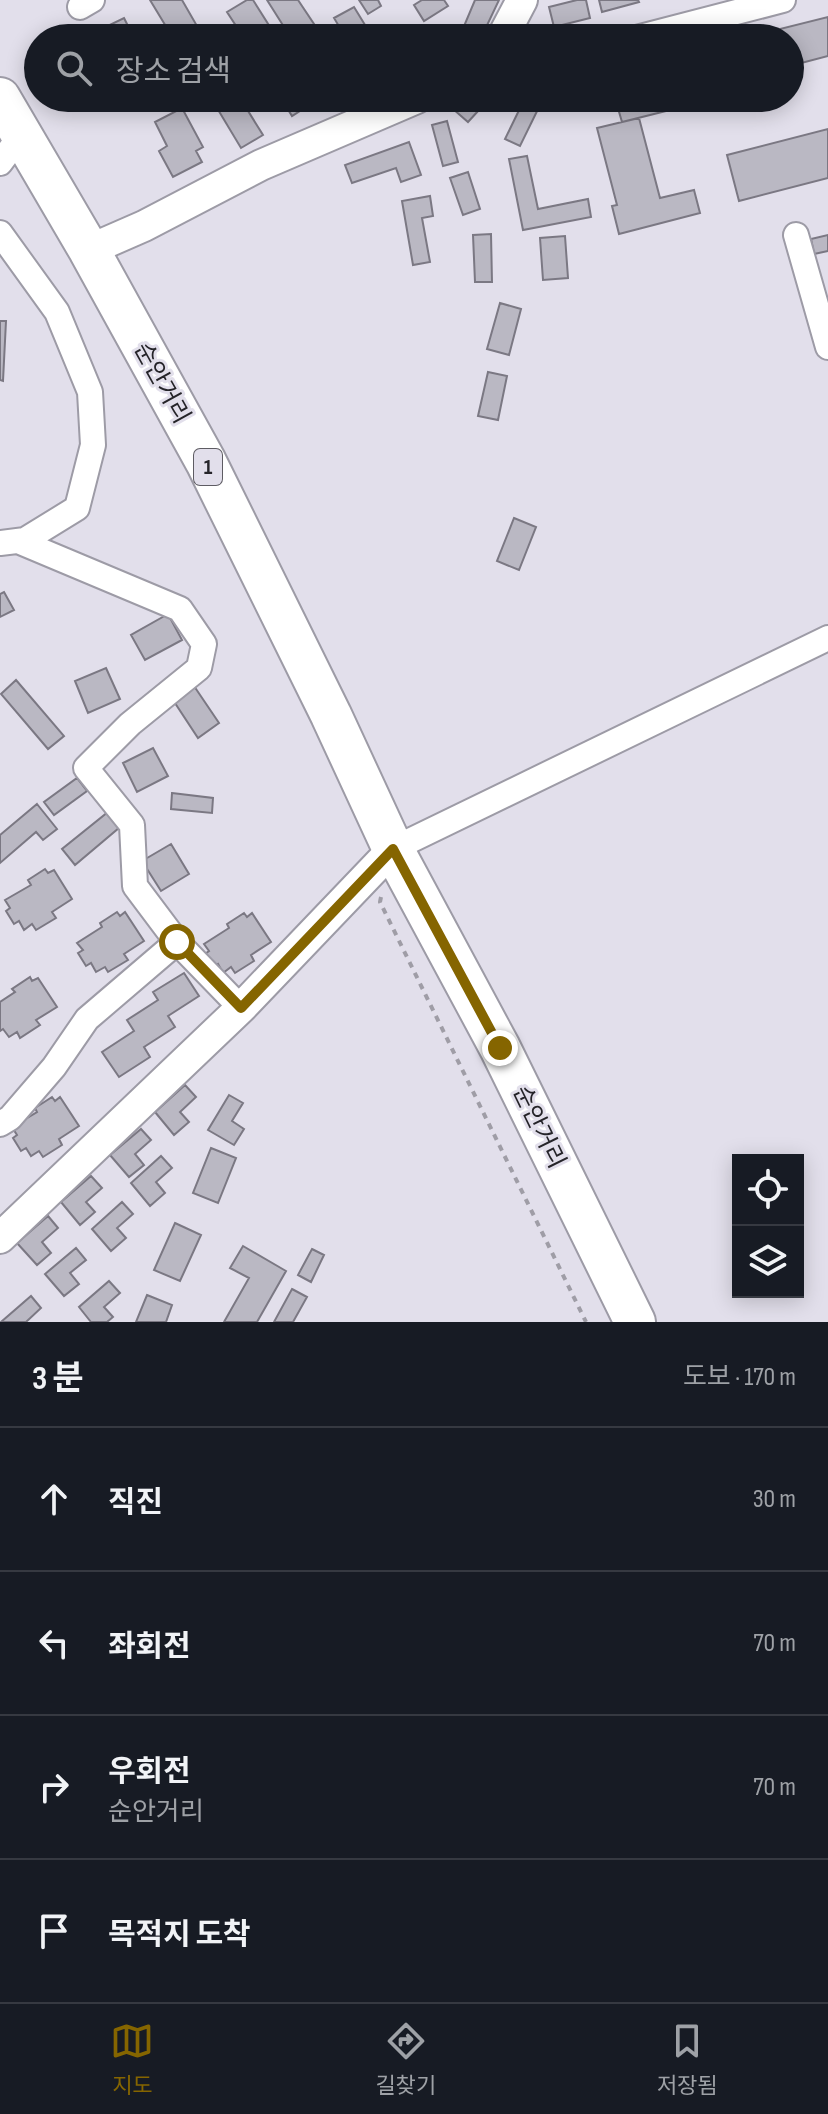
<!DOCTYPE html>
<html lang="ko">
<head>
<meta charset="utf-8">
<style>
  :root { --surface:#171b24; --page:#242831; --text:#f1f3f6; --muted:#9ea1a6; --line:#363941; --accent:#856500 }
  body { margin:0; font-family:"Sofia Sans Condensed","Noto Sans KR",sans-serif; background:var(--page); color:var(--text) }
  .controls { position:absolute; right:24px; bottom:24px; display:grid; overflow:hidden; border-radius:0px; box-shadow:0 4px 20px #0003 }
  .controls button { width:72px; height:72px; display:grid; place-items:center; padding:0; border:0; border-bottom:2px solid var(--line); background:var(--surface); color:var(--text); font:40px sans-serif }
  .stop { position:absolute; width:24px; height:24px; margin:-18px; border:6px solid #856500; border-radius:50%; background:#fff }
  .stop.end { background:#856500; border-color:#fff; box-shadow:0 2px 8px #0008 }
  .list { margin:0; padding:0; list-style:none }
  h2 { display:flex; justify-content:space-between; align-items:center; height:104px; margin:0; padding:0 32px; font-size:34px }
  h2 small { font-size:26px; font-weight:400; color:var(--muted) }
  .list li { display:grid; grid-template-columns:52px 1fr auto; gap:24px; align-items:center; box-sizing:border-box; height:144px; padding:0 32px; border-top:2px solid var(--line) }
  .list b { display:block; font-size:30px; white-space:nowrap }
  .list p { margin:0; font-size:26px; white-space:nowrap; color:var(--muted) }
  .list em { font-size:26px; font-style:normal; color:var(--muted) }
  .icon { flex:none; width:44px; height:44px; fill:none; stroke:currentColor; stroke-width:2; stroke-linecap:round; stroke-linejoin:round }
  .map { position:relative; flex:none; width:828px; height:1322px; overflow:hidden }
  .search { position:absolute; background:var(--surface); box-shadow:0 4px 20px #0003; left:24px; right:24px; top:24px; height:88px; display:flex; align-items:center; gap:20px; box-sizing:border-box; padding:0 28px; border-radius:44px; color:var(--muted); font-size:30px }
  .sheet { height:680px; background:var(--surface) }
  nav { display:flex; justify-content:space-around; align-items:center; box-sizing:border-box; height:112px; border-top:2px solid var(--line); background:var(--surface); font-size:22px; color:var(--muted) }
  nav a { display:grid; justify-items:center; gap:4px }
  nav .on { color:var(--accent) }
  .map>svg:first-child { display:block }
</style>
</head>
<body>
<div class="map">
<svg width="828" height="1322" viewBox="0 0 828 1322">
  <rect width="100%" height="100%" fill="#e2dfeb"/>
  <!-- building -->
  <path fill="#bab8c3" stroke="#7b7883" stroke-width="2" d="M150 0H182L197 26 173 38Z
    M247 0H253L277 38H244L227 12Z
    M267 0H298L314 24 291 38Z
    M359 0H378L381 6 368 14Z
    M422 0H444L448 6 424 21 414 5Z
    M475 0H499L481 38H459Z
    M577 0H586L590 18 554 27 549 7Z
    M599 0H638L639 2 602 12Z
    M354 7 373 38H346L334 18Z
    M828 17V56L790 66V38H744Z
    M124 18 132 34 140 31 143 38H95L93 33Z
    M318 30 323 38H305Z
    M211 98H240L263 135 241 148Z
    M281 98H308L311 104 292 116Z
    M463 98H490L468 122 453 109Z
    M525 98 541 103 520 146 505 139Z
    M562 98H590L584 110Z
    M615 98H675L678 108 622 122Z
    M182 108 203 147 196 151 202 162 173 177 159 151 167 146 155 122Z
    M639 118 660 198 694 190 700 213 619 234 612 206 617 205 597 128Z
    M447 121 458 162 443 166 432 125Z
    M828 129V178L739 201 727 155Z
    M409 142 421 175 401 182 396 168 352 183 345 165Z
    M527 156 538 209 588 199 591 217 523 230 509 159Z
    M468 172 480 209 463 215 450 178Z
    M430 196 433 216 422 218 430 262 413 265 402 201Z
    M491 234 492 282H475L473 235Z
    M828 235V251L814 254 811 239Z
    M565 236 568 278 543 280 540 238Z
    M500 303 521 309 509 355 487 349Z
    M0 321H6L3 381 0 380Z
    M488 372 507 376 498 420 478 416Z
    M514 518 536 527 519 570 497 561Z
    M4 592 14 610 0 617V594Z
    M168 614 182 640 145 660 131 635Z
    M106 668 120 699 88 713 75 681Z
    M16 680 64 736 48 749 1 694Z
    M194 686 219 723 198 738 173 700Z
    M153 748 168 776 137 792 123 763Z
    M77 778 87 791 54 815 44 802Z
    M172 793 213 798 212 813 171 809Z
    M37 804 57 829 43 840 36 832 0 863V835Z
    M108 812 120 827 75 865 62 849Z
    M171 844 189 874 161 891 142 861Z
    M45 869 48 873 54 870 72 899 52 912 56 918 36 930 32 924 24 930 19 921 14 924 6 911 10 908 5 900 31 885 28 880Z
    M117 912 120 916 125 912 144 941 124 954 128 960 108 972 105 967 96 972 91 963 86 966 78 953 83 950 77 943 102 927 100 923Z
    M244 913 247 917 252 913 271 942 251 955 254 961 235 973 231 967 223 973 218 964 213 967 205 954 209 951 204 944 229 928 227 924Z
    M184 973 199 996 168 1016 175 1027 144 1047 150 1057 119 1077 102 1052 134 1031 127 1020 158 1000 153 992Z
    M30 977 32 981 38 978 57 1007 36 1020 40 1025 20 1038 17 1032 9 1037 3 1029 0 1031V1002L15 992 12 989Z
    M185 1085 196 1097 180 1112 189 1122 174 1135 155 1112Z
    M229 1095 243 1103 232 1121 244 1129 234 1145 208 1130Z
    M52 1097 55 1101 60 1097 79 1126 59 1139 62 1145 43 1157 39 1151 31 1156 26 1148 21 1151 13 1138 17 1135 12 1127 37 1112 35 1108Z
    M141 1129 151 1140 135 1154 144 1165 129 1177 110 1155Z
    M211 1148 236 1158 218 1203 193 1193Z
    M161 1156 172 1168 156 1182 165 1193 150 1206 131 1183Z
    M91 1176 102 1188 86 1202 95 1212 80 1225 61 1202Z
    M122 1202 133 1214 117 1228 126 1238 111 1251 92 1229Z
    M48 1216 58 1228 42 1242 51 1253 37 1265 17 1243Z
    M175 1223 201 1235 180 1281 154 1270Z
    M243 1246 286 1271 257 1322H224L249 1278 230 1268Z
    M76 1248 86 1260 70 1273 79 1284 64 1296 45 1274Z
    M312 1249 324 1255 311 1282 298 1275Z
    M109 1281 120 1293 104 1307 113 1317 107 1322H91L79 1307Z
    M292 1289 307 1297 293 1322H274Z
    M147 1295 172 1305 166 1322H136Z
    M31 1296 41 1308 26 1322H1Z"/>
  <g fill="none" stroke-linecap="round" stroke-linejoin="round">
    <!-- minor casing -->
    <g stroke="#9d9ba6" stroke-width="28">
      <path id="minor" d="M80 7 92 0
        M636 38 783 0
        M0 163 21 135
        M0 233 57 312 90 392 93 445 77 508 25 540 0 543
        M796 235 828 347
        M18 541 180 609 204 644 199 668 130 724 86 768 132 825 135 886 177 942
        M393 849 828 638
        M0 1124 10 1118 54 1067 87 1019 177 942 241 1008"/>
    </g>
    <!-- tertiary casing -->
    <g stroke="#9d9ba6" stroke-width="34">
      <path id="tertiary" d="M502 38 522 0
        M89 250 144 226 261 165 417 98
        M0 1238 241 1008 393 849"/>
    </g>
    <!-- primary casing -->
    <g stroke="#9d9ba6" stroke-width="44">
      <path id="primary" d="M0 98 89 250 206 462 331 715 393 849 500 1048 635 1322"/>
    </g>
    <!-- path -->
    <path stroke="#9f9da6" stroke-width="4" stroke-dasharray="6 6" stroke-linecap="butt" d="M381 897 380 902 586 1322"/>
    <!-- minor -->
    <use href="#minor" stroke="#fff" stroke-width="24"/>
    <!-- tertiary -->
    <use href="#tertiary" stroke="#fff" stroke-width="30"/>
    <!-- primary -->
    <use href="#primary" stroke="#fff" stroke-width="40"/>
  </g>
  <g fill="none" stroke-linecap="round" stroke-linejoin="round">
    <!-- route -->
    <path stroke="#856500" stroke-width="10" d="M177 942 241 1008 393 849 500 1048"/>
  </g>
  <g text-anchor="middle" dominant-baseline="central" stroke-width="6" stroke-linejoin="round" paint-order="stroke">
    <!-- shield labels -->
    <rect fill="#e2dfeb" stroke="#5e5c63" stroke-width="2" x="194" y="449" width="28" height="36" rx="6"/>
    <g font-size="22" font-weight="bold" fill="#252429">
      <text x="208" y="467">1</text>
    </g>
    <!-- street labels -->
    <g font-size="24" fill="#252429" stroke="#e2dfeb">
      <text transform="translate(162 383) rotate(61)">순안거리</text>
      <text transform="translate(539 1127) rotate(64)">순안거리</text>
    </g>
  </g>
</svg>
<div class="controls">
<button><svg class="icon" aria-label="locate" viewBox="0 0 24 24"><circle cx="12" cy="12" r="6"/><path d="M12 2v4M12 18v4M2 12h4M18 12h4"/></svg></button>
<button><svg class="icon" aria-label="layers" viewBox="0 0 24 24"><path d="M12 4l9 5-9 5-9-5zM3 14l9 5 9-5"/></svg></button>
</div>
<div class="stop" style="left:177px;top:942px"></div>
<div class="stop end" style="left:500px;top:1048px"></div>
<div class="search"><svg class="icon" aria-label="search" viewBox="0 0 24 24"><circle cx="10" cy="10" r="6"/><path d="M15 15l6 6"/></svg>장소 검색</div>
</div>
<section class="sheet">
<h2>3 분<small>도보 · 170 m</small></h2>
<ul class="list">
<li><svg class="icon" aria-label="ahead" viewBox="0 0 24 24"><path d="M12 20V5M6 11l6-6 6 6"/></svg><div><b>직진</b></div><em>30 m</em></li>
<li><svg class="icon" aria-label="left" viewBox="0 0 24 24"><path d="M17 20v-9H6M10 6l-5 5 5 5"/></svg><div><b>좌회전</b></div><em>70 m</em></li>
<li><svg class="icon" aria-label="right" viewBox="0 0 24 24"><path d="M7 20v-9h11M14 6l5 5-5 5"/></svg><div><b>우회전</b><p>순안거리</p></div><em>70 m</em></li>
<li><svg class="icon" aria-label="arrive" viewBox="0 0 24 24"><path d="M6 21V4h12l-3 4 3 4H6"/></svg><div><b>목적지 도착</b></div></li>
</ul>
</section>
<nav>
<a class="on"><svg class="icon" aria-label="map" viewBox="0 0 24 24"><path d="M3 6l6-2 6 2 6-2v14l-6 2-6-2-6 2zM9 4v14M15 6v14"/></svg>지도</a>
<a><svg class="icon" aria-label="directions" viewBox="0 0 24 24"><path d="M12 3l9 9-9 9-9-9zM9 14v-3h6M13 9l2 2-2 2"/></svg>길찾기</a>
<a><svg class="icon" aria-label="saved" viewBox="0 0 24 24"><path d="M7 4h10v16l-5-4-5 4z"/></svg>저장됨</a>
</nav>
</body>
</html>
